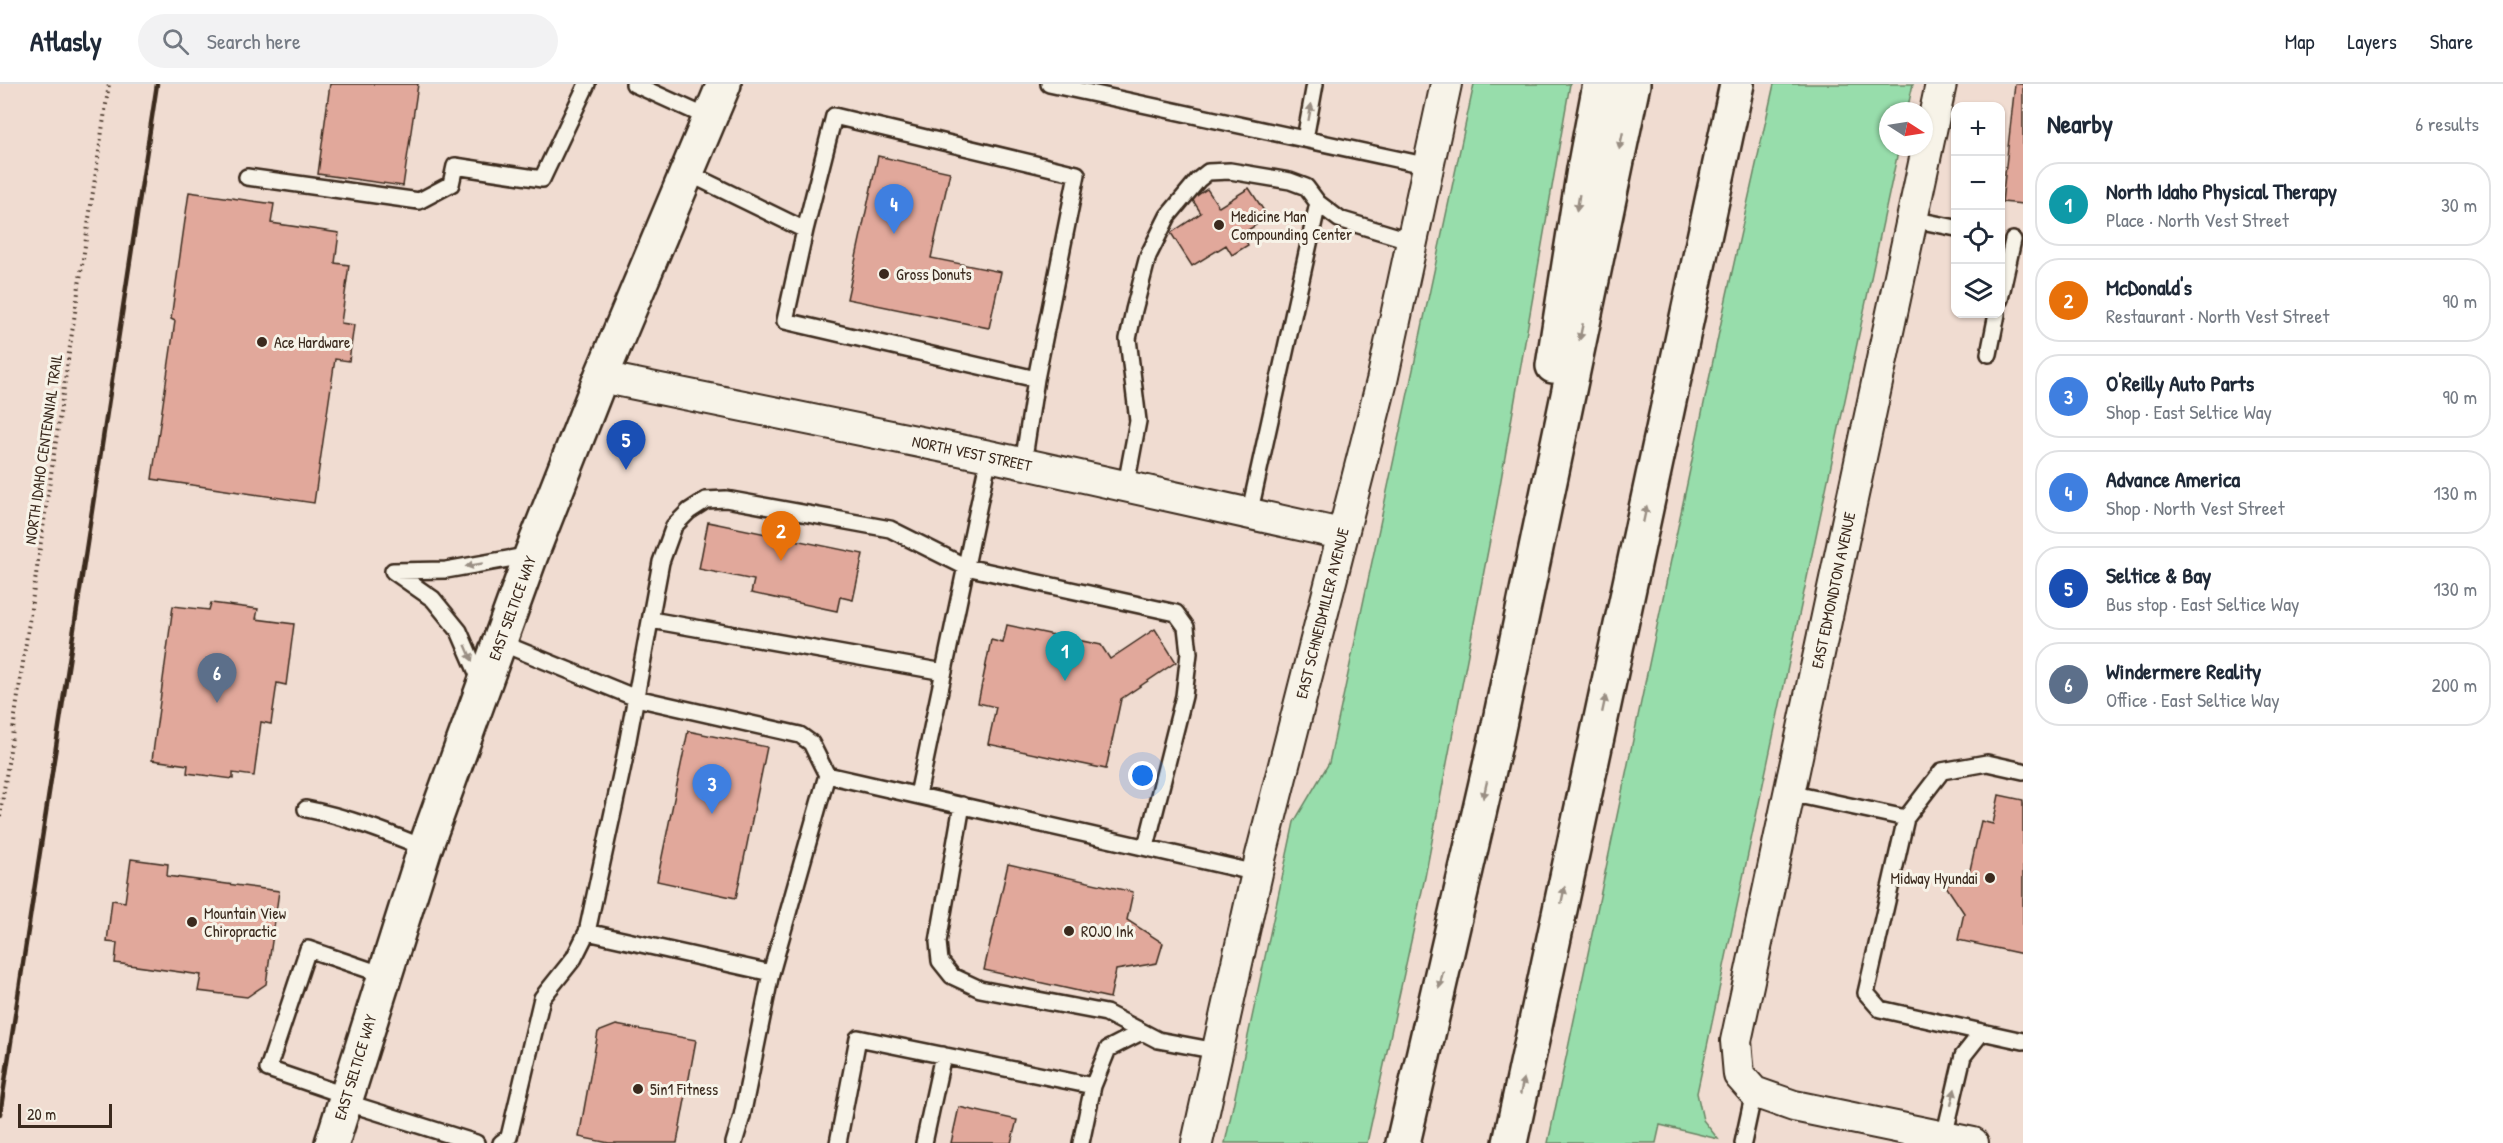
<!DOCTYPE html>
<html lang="en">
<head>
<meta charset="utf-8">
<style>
  :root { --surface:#fff; --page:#f2f2f3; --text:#1f2937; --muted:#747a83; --line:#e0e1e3; --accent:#3b2a1e }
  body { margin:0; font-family:"Patrick Hand",sans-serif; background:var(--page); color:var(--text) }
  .controls { position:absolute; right:18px; top:18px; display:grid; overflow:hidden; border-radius:12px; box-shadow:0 2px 4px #0004 }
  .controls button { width:54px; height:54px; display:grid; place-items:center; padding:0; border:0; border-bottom:2px solid var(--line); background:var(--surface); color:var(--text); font:30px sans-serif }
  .compass { position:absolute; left:1879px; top:18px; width:54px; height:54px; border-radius:50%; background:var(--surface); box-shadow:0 2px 4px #0004; rotate:102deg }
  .scale { position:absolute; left:18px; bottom:15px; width:94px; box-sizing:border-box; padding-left:6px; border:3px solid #3b2a1e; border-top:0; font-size:16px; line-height:21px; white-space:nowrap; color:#3b2a1e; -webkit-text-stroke:4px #f7f3e8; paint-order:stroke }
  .you { position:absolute; left:1143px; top:692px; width:21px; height:21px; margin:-15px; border:4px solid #fff; border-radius:50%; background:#1a73e8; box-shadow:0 0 0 9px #1a73e833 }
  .badge { display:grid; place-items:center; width:39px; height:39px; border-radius:50%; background:var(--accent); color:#fff; font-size:20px; font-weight:700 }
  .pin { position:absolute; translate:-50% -50px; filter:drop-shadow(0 2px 3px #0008) }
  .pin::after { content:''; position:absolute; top:32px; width:21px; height:18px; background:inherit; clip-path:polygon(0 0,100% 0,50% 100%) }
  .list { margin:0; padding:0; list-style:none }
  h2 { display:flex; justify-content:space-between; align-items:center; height:78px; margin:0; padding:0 24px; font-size:26px }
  h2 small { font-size:20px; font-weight:400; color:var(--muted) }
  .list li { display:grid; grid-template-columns:39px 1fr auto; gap:18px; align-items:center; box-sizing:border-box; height:84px; margin:0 12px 12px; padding:0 12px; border:2px solid var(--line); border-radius:24px }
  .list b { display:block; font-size:22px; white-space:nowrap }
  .list p { margin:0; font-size:20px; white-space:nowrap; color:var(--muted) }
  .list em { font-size:20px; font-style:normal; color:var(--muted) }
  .icon { flex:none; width:33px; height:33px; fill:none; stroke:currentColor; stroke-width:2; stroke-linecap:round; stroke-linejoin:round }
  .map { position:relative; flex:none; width:2023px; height:1059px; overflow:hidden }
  header { display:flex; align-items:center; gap:36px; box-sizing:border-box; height:84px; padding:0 30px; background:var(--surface); border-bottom:2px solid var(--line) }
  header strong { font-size:28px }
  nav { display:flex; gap:33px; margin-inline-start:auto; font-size:21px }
  .search { width:420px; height:54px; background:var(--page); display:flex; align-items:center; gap:15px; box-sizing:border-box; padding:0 21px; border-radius:33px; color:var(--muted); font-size:22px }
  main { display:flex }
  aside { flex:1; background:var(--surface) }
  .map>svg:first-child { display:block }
</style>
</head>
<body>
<header>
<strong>Atlasly</strong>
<div class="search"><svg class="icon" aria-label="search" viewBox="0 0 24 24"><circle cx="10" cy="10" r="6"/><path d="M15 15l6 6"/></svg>Search here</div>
<nav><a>Map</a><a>Layers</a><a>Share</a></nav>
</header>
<main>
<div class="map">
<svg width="2023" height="1059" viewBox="0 0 2023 1059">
  <rect width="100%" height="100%" fill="#f0dcd1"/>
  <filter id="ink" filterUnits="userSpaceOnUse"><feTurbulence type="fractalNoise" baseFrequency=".0167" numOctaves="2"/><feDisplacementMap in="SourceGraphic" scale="12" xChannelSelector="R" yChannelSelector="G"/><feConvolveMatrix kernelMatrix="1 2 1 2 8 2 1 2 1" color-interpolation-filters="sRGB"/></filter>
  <g filter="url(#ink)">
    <!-- green -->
    <path fill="#97ddab" stroke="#698464" stroke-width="1.5" d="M1474 0H1570L1495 430 1425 793 1367 1059H1225L1294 738 1329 679Z
      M1774 0H1913L1907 27H1888V63H1899L1697 1009 1703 1036 1718 1055 1660 1041 1656 1059H1548L1726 215Z"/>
    <!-- building -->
    <path fill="#e1a89b" stroke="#3b2a1e" stroke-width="1.5" d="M330 0H418L403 102 318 90Z
      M2015 0H2023V120L2002 118Z
      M878 72 950 88 931 174 1001 188 989 244 847 215Z
      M1249 104 1268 133 1242 150 1248 161 1232 171 1226 161 1192 182 1171 149 1201 129 1192 115 1207 105 1219 123Z
      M189 108 274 120 271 139 339 149 335 179 349 181 341 239 354 241 349 277 335 275 314 419 152 395 175 237 171 235Z
      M708 438 863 470 853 516 840 513 837 527 751 509 754 496 699 485Z
      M211 519 258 525 256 535 294 540 286 601 277 599 271 640 261 638 254 692 233 689V695L187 689 188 681 152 676 173 522 209 526Z
      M1007 541 1101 561 1110 575 1155 545 1176 578 1121 615 1106 685 988 660 996 623 978 619 991 556 1003 559Z
      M688 647 767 663 736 814 657 797Z
      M1999 711 2023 716V870L1958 856 1964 829 1946 802 1970 786 1981 737 1993 740Z
      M131 775 168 780 167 792 279 807 266 900 247 913 198 907 201 891 115 879 117 859 107 858 112 816 125 818Z
      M1008 780 1133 808 1127 836 1163 859 1157 879 1116 886 1110 914 984 886Z
      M616 941 696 956 677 1059H609L579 1053 598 948Z
      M959 1023 1017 1036 1011 1059H951Z"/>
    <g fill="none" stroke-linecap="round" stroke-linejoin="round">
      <!-- lane casing -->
      <g stroke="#3b2a1e" stroke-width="20">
        <path id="lane" d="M634 0 709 34
          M1049 0 1429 82
          M1305 55 1315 0
          M688 89 805 146 785 237 1036 295 1023 380
          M247 93 419 117 451 100 455 82 542 95 587 0
          M1912 135 1956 144
          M805 146 834 32 1077 90 1036 295
          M2000 215 2013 156
          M1989 270 1997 230
          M1126 401 1138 337 1128 255 1134 226 1148 172 1168 132 1198 96 1208 88 1230 87 1290 97 1306 103 1318 119 1339 135 1412 157
          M1249 431 1318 119
          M651 536 944 588
          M499 558 636 614 800 651 811 659 827 691
          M481 598 459 547 433 515 393 487 446 486 531 471
          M1789 709 1906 734 1942 687 1987 679 2023 687
          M918 711 989 372
          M962 721 938 858 940 877 952 892 980 905 1106 929 1158 956 1217 967
          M306 725C348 733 386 748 425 764
          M1906 734 1866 909 1880 925 1982 948
          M587 848 771 889
          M347 1012 268 985 308 865 384 891
          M345 1018 476 1059
          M1944 1053 1963 972 1982 948 2023 957
          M501 1059 509 1053 542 914 574 874 587 848 624 677 661 478 674 442 689 427 706 416 726 415 890 445 966 483 1176 529 1186 543 1189 569 1184 612 1146 763
          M734 1059 742 1032 771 889 827 691 1257 789
          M838 1059 858 954 1093 1002
          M924 1059 943 971
          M1081 1059 1093 1002 1108 965 1141 948
          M1743 1059 1754 1008"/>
      </g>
      <!-- street casing -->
      <g stroke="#3b2a1e" stroke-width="34">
        <path id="street" d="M1941 0 1736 957 1739 991 1754 1008 1794 1022 1973 1059
          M601 293 989 372 1341 450
          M1197 1059 1261 771 1382 297 1446 0"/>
      </g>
      <!-- primary casing -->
      <g stroke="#3b2a1e" stroke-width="38">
        <path id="primary" d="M332 1059 425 764 531 471 601 293 724 0"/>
      </g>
      <!-- highway casing -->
      <g stroke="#3b2a1e" stroke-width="38">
        <path id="highway" d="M1553 282 1584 85 1600 0
          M1403 1059 1495 660 1633 0
          M1510 1059 1737 0"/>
      </g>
      <!-- path -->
      <path stroke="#3b2a1e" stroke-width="4" stroke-dasharray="1.5 4.5" stroke-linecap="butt" d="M0 733 109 0"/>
      <!-- lane -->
      <use href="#lane" stroke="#f7f3e8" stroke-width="15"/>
      <!-- street -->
      <use href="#street" stroke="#f7f3e8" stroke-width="30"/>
      <!-- primary -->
      <use href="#primary" stroke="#f7f3e8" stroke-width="33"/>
      <!-- highway -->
      <use href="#highway" stroke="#f7f3e8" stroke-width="33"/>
      <!-- rail -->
      <path stroke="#3b2a1e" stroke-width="4.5" d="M0 1030 157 0"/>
    </g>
    <!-- one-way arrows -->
    <defs><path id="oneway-solid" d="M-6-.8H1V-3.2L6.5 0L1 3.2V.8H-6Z" transform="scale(1.5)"/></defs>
    <g fill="#998e83">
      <use href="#oneway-solid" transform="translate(1310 28) rotate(-80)"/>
      <use href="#oneway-solid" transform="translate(1621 57) rotate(102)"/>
      <use href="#oneway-solid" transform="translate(1578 119) rotate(99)"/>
      <use href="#oneway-solid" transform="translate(1581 248) rotate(102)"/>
      <use href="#oneway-solid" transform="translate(1645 430) rotate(-78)"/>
      <use href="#oneway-solid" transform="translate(474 481) rotate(170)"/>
      <use href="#oneway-solid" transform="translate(469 569) rotate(67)"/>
      <use href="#oneway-solid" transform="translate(1604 620) rotate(-78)"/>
      <use href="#oneway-solid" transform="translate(1485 706) rotate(103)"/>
      <use href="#oneway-solid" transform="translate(1563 811) rotate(-78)"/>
      <use href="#oneway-solid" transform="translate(1441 896) rotate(103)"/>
      <use href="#oneway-solid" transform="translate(1522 1002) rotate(-78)"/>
      <use href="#oneway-solid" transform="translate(1953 1013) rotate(-77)"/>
    </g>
  </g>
  <!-- markers -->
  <g fill="#3b2a1e" stroke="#f7f3e8" stroke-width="2">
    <circle cx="1219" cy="141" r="6"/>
    <circle cx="884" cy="190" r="6"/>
    <circle cx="262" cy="258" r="6"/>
    <circle cx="1990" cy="794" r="6"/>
    <circle cx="192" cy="838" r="6"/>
    <circle cx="1069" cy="847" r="6"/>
    <circle cx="638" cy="1005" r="6"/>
  </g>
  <g text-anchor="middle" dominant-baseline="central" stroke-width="6" stroke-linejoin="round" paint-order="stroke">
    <!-- poi labels -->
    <g font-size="16" fill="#3b2a1e" stroke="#f7f3e8" text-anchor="start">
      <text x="1231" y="132">Medicine Man<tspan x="1231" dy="18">Compounding Center</tspan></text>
      <text x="896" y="190">Gross Donuts</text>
      <text x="274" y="258">Ace Hardware</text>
      <text x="1978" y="794" text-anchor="end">Midway Hyundai</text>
      <text x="204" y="829">Mountain View<tspan x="204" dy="18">Chiropractic</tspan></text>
      <text x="1081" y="847">ROJO Ink</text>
      <text x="650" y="1005">5in1 Fitness</text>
    </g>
    <!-- street labels -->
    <g font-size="16" fill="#3b2a1e" stroke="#f7f3e8">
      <text transform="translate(43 365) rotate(-82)">NORTH IDAHO CENTENNIAL TRAIL</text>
      <text transform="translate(972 369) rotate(12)">NORTH VEST STREET</text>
      <text transform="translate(1833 506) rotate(-78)">EAST EDMONDTON AVENUE</text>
      <text transform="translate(512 524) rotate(-70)">EAST SELTICE WAY</text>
      <text transform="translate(1322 529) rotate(-76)">EAST SCHNEIDMILLER AVENUE</text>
      <text transform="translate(355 983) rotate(-73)">EAST SELTICE WAY</text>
    </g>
  </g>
</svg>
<div class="controls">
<button>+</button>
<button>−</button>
<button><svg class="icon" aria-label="locate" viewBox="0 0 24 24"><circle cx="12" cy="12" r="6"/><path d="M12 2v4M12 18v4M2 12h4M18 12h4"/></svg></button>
<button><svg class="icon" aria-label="layers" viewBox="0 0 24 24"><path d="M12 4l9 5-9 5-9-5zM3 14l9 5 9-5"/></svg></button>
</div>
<svg class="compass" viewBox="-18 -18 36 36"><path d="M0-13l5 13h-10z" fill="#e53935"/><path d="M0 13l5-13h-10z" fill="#747a83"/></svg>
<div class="scale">20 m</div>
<div class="you"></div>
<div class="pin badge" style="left:1065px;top:597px;background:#0f9aa8">1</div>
<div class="pin badge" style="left:781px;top:477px;background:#e8710a">2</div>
<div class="pin badge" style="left:712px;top:730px;background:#3f7fe0">3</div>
<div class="pin badge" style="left:894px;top:150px;background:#3f7fe0">4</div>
<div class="pin badge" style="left:626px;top:386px;background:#1a4fb4">5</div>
<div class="pin badge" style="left:217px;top:619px;background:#5c6f8a">6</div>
</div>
<aside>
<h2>Nearby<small>6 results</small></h2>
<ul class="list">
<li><span class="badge" style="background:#0f9aa8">1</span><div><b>North Idaho Physical Therapy</b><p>Place · North Vest Street</p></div><em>30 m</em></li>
<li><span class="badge" style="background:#e8710a">2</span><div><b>McDonald's</b><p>Restaurant · North Vest Street</p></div><em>90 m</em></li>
<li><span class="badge" style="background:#3f7fe0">3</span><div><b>O'Reilly Auto Parts</b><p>Shop · East Seltice Way</p></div><em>90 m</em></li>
<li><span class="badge" style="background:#3f7fe0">4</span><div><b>Advance America</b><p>Shop · North Vest Street</p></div><em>130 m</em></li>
<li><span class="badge" style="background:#1a4fb4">5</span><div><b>Seltice &amp; Bay</b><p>Bus stop · East Seltice Way</p></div><em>130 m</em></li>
<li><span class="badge" style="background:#5c6f8a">6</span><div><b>Windermere Reality</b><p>Office · East Seltice Way</p></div><em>200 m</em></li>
</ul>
</aside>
</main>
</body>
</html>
